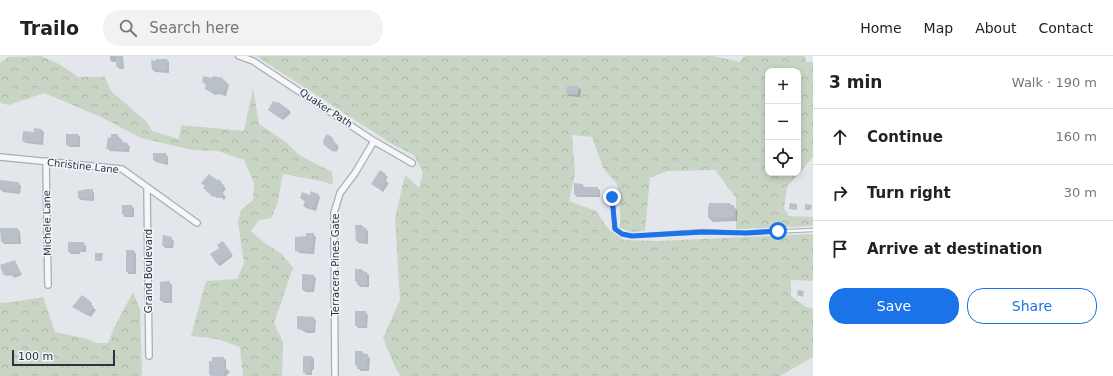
<!DOCTYPE html>
<html lang="en">
<head>
<meta charset="utf-8">
<style>
  :root { --surface:#fff; --page:#f2f2f2; --text:#222; --muted:#767676; --line:#e0e0e0; --accent:#1a73e8 }
  body { margin:0; font-family:"DejaVu Sans",sans-serif; background:var(--page); color:var(--text) }
  .controls { position:absolute; right:12px; top:12px; display:grid; overflow:hidden; border-radius:8px; box-shadow:0 2px 6px #0003 }
  .controls button { width:36px; height:36px; display:grid; place-items:center; padding:0; border:0; border-bottom:1px solid var(--line); background:var(--surface); color:var(--text); font:20px sans-serif }
  .scale { position:absolute; left:12px; bottom:10px; width:103px; box-sizing:border-box; padding-left:4px; border:2px solid #2a3544; border-top:0; font-size:11px; line-height:14px; white-space:nowrap; color:#2a3544; -webkit-text-stroke:3px #f3f5f8; paint-order:stroke }
  .stop { position:absolute; width:12px; height:12px; margin:-9px; border:3px solid #1a73e8; border-radius:50%; background:#fff }
  .stop.end { background:#1a73e8; border-color:#fff; box-shadow:0 1px 4px #0008 }
  .list { margin:0; padding:0; list-style:none }
  h2 { display:flex; justify-content:space-between; align-items:center; height:52px; margin:0; padding:0 16px; font-size:17px }
  h2 small { font-size:13px; font-weight:400; color:var(--muted) }
  .list li { display:grid; grid-template-columns:26px 1fr auto; gap:12px; align-items:center; box-sizing:border-box; height:56px; padding:0 16px; border-top:1px solid var(--line) }
  .list b { display:block; font-size:15px; white-space:nowrap }
  .list em { font-size:13px; font-style:normal; color:var(--muted) }
  .actions { display:flex; gap:8px; padding:12px 16px }
  .actions a { flex:1; padding:9px 0; border:1px solid var(--accent); border-radius:16px; text-align:center; font-size:14px; color:var(--accent) }
  .actions .main { background:var(--accent); color:#fff }
  .icon { flex:none; width:22px; height:22px; fill:none; stroke:currentColor; stroke-width:2; stroke-linecap:round; stroke-linejoin:round }
  .map { position:relative; flex:none; width:813px; height:320px; overflow:hidden }
  header { display:flex; align-items:center; gap:24px; box-sizing:border-box; height:56px; padding:0 20px; background:var(--surface); border-bottom:1px solid var(--line) }
  header strong { font-size:19px }
  nav { display:flex; gap:22px; margin-inline-start:auto; font-size:14px }
  .search { width:280px; height:36px; background:var(--page); display:flex; align-items:center; gap:10px; box-sizing:border-box; padding:0 14px; border-radius:16px; color:var(--muted); font-size:15px }
  main { display:flex }
  aside { flex:1; background:var(--surface) }
  .map>svg:first-child { display:block }
</style>
</head>
<body>
<header>
<strong>Trailo</strong>
<div class="search"><svg class="icon" aria-label="search" viewBox="0 0 24 24"><circle cx="10" cy="10" r="6"/><path d="M15 15l6 6"/></svg>Search here</div>
<nav><a>Home</a><a>Map</a><a>About</a><a>Contact</a></nav>
</header>
<main>
<div class="map">
<svg width="813" height="320" viewBox="0 0 813 320">
  <defs>
    <pattern id="forest-crowns" width="20" height="18" patternUnits="userSpaceOnUse"><rect width="20" height="18" fill="#c9d5c4"/><path d="M2 6a3 3 0 1 1 6 0M12 15a3 3 0 1 1 6 0" fill="none" stroke="#adb7aa"/></pattern>
  </defs>
  <rect width="100%" height="100%" fill="#e3e6eb"/>
  <!-- forest -->
  <path fill="url(#forest-crowns)" fill-rule="evenodd" d="M41 0 59 8 78 21H105L111 35 147 66 152 75 179 83 181 69 244 75 253 32 259 68 286 86 299 99 332 116 333 129 322 125 283 118 277 149 271 162 259 164 251 175 263 186 282 198 293 212 274 267 283 286 282 320H243L240 291 217 283 191 280 206 225 237 223 244 207 238 166 241 154 253 144 254 127 244 104 218 95 193 94 141 82 101 61 44 37 9 49 0 47V7L8 1Z
    M256 0H713L740 6 744 0H805L806 6H813V101L787 131 784 153 789 160 813 161V170L736 173V142L715 114 667 115 650 122 645 175 631 176 620 172V145L617 128 603 112 592 81 572 79 575 118 569 145 596 155 609 174 624 184 657 185 813 178V225L791 224V240L806 251 813 252V301L780 320H401L396 313 383 282 400 244 395 162 405 119 419 132 423 116 414 99 392 88ZM768 15H798V117H768Z
    M133 236 140 254 142 320H0V247L13 246 43 241 55 276 88 283 96 287H108L114 272Z"/>
  <!-- shadow -->
  <path fill="#0003" d="M110 0H123L124 13H119L117 6H112L110 4Z
    M167 4 169 6V17L155 16 153 14Z
    M223 23 229 29 226 40 219 38 215 39 206 33 207 29 203 26Z
    M579 32 581 34 580 41 569 40 567 37Z
    M289 54 291 57 283 64 271 56Z
    M42 74 44 76 43 89 26 87 23 85Z
    M67 79H78L80 81V91H69L67 88Z
    M117 79 124 87 130 90 129 96 110 95 108 93 112 83Z
    M332 83 339 92 336 96 326 89Z
    M154 98H166L168 101V109L156 106 154 104Z
    M385 119 388 121 385 125 389 127 383 136 372 128Z
    M216 125 221 126 226 133 222 138 226 141 224 144 221 141 217 142 207 134Z
    M18 127 21 130 20 138 3 136 0 133Z
    M582 129 585 131 597 132 600 134V141H577L575 138Z
    M92 134 94 137V145L81 144 79 142Z
    M318 138 320 141 316 155 306 152 304 150 305 145 301 142Z
    M730 148 737 154V165L713 166 709 162Z
    M131 150 134 152V161H125L123 158Z
    M362 170 368 175V188L359 187 357 185Z
    M18 173 20 176 21 188H4L2 186Z
    M313 178 316 181 314 198 299 197 296 194Z
    M171 182 174 185 173 192H165L163 189Z
    M83 187 86 190V196H80V198H71L69 196Z
    M225 189 233 200 220 210 217 208Z
    M134 195 136 198V218H129L127 216Z
    M15 205 22 219 14 222 12 219 6 220 4 218Z
    M362 214 369 219V231H360L356 225Z
    M313 220 316 222 314 236H306L303 234Z
    M169 226 172 229V247H164L161 244Z
    M90 245 92 248 91 250 96 254 91 261 74 251Z
    M365 256 368 259 367 272H358L356 269Z
    M313 262 316 264 315 277H307L298 272Z
    M356 296H362L370 302 369 315H361L358 312 356 309Z
    M312 301 314 303V314H312V319H306L304 316Z
    M223 302 226 304V313L230 316 226 320H212Z"/>
  <!-- building -->
  <path fill="#bac0c9" d="M116 0H121L122 11H116Z
    M156 3H167V15L152 14 151 4 156 5Z
    M203 20 212 22 213 20 223 22V25L227 26 224 38 216 36 212 37 205 33 206 27 202 26Z
    M567 30 579 31 578 39 566 38Z
    M273 45 277 47 278 46 289 54 281 63 268 54Z
    M34 72 42 73 41 87 22 85 23 75 34 76Z
    M66 78H78V89H66Z
    M111 78H118L117 82 122 83 121 86 128 87 127 94 106 93 108 81 111 82Z
    M327 78 333 82 334 86 338 89 333 96 324 89 323 84Z
    M153 97H166V107L156 106V104H153Z
    M380 114 386 118 383 122 387 124 381 134 371 128Z
    M209 118 217 124 219 123 224 130 220 135 224 138 221 142 217 139 213 141 203 132 205 130 201 127Z
    M0 124 19 126 18 136 0 134Z
    M574 127 583 128V131H598V139H574Z
    M87 133H93L92 143 78 142V135Z
    M311 135 318 138 313 153 303 150 305 145 300 142 302 136 310 139Z
    M709 147H730V149H734V161L708 162V150H709Z
    M790 147 797 148V154L789 153Z
    M805 148 812 149 811 154H805Z
    M122 149H132V159H122Z
    M355 169H362V172H366V186L356 185Z
    M0 172H18L19 186H1Z
    M306 177H314L312 196 295 195V181L306 180Z
    M163 179 172 181 171 190H162Z
    M223 185 232 198 217 208 210 198 219 192 217 189Z
    M68 186H84V194H78V196H68Z
    M126 194H134V216H126Z
    M95 197H103L102 205H95Z
    M15 204 20 217 11 220 10 217 3 219 0 209Z
    M355 213H362V216H367V229H357V225H355Z
    M302 218 314 219 312 234H302Z
    M170 225V245H160V226Z
    M798 234 804 235 803 241 797 239Z
    M82 239 90 245 89 247 94 251 88 260 72 251Z
    M355 255H366L365 270H355Z
    M297 260 314 261 313 275 297 273Z
    M355 295H362V298H368L367 313H357V309H355Z
    M303 300H312L310 317H303Z
    M212 301H224V311L228 314 224 316V320H211L209 318V305H212Z"/>
  <g fill="none" stroke-linecap="round" stroke-linejoin="round">
    <!-- service casing -->
    <g stroke="#a8adb6" stroke-width="4.5">
      <path id="service" d="M612 141 615 173 622 178 632 180 703 175 747 177 813 174"/>
    </g>
    <!-- minor casing -->
    <g stroke="#a8adb6" stroke-width="8">
      <path id="minor" d="M239 0 253 5 374 85 412 107
        M0 101 122 113 197 167
        M46 105 48 229
        M147 131 149 300
        M335 320 334 157 340 137 355 117 374 85"/>
    </g>
    <!-- service -->
    <use href="#service" stroke="#f6f7f9" stroke-width="2.5"/>
    <!-- minor -->
    <use href="#minor" stroke="#f6f7f9" stroke-width="5.5"/>
  </g>
  <g fill="none" stroke-linecap="round" stroke-linejoin="round">
    <!-- route -->
    <path stroke="#1a73e8" stroke-width="5" d="M612 141 615 173 622 178 632 180 703 176 746 177 778 175"/>
  </g>
  <g text-anchor="middle" dominant-baseline="central" stroke-width="3" stroke-linejoin="round" paint-order="stroke">
    <!-- street labels -->
    <g font-size="10" fill="#2a3544" stroke="#f3f5f8">
      <text transform="translate(326 52) rotate(34)">Quaker Path</text>
      <text transform="translate(83 110) rotate(6)">Christine Lane</text>
      <text transform="translate(47 167) rotate(-91)">Michele Lane</text>
      <text transform="translate(335 209) rotate(-90)">Terracera Pines Gate</text>
      <text transform="translate(148 215) rotate(-90)">Grand Boulevard</text>
    </g>
  </g>
</svg>
<div class="controls">
<button>+</button>
<button>−</button>
<button><svg class="icon" aria-label="locate" viewBox="0 0 24 24"><circle cx="12" cy="12" r="6"/><path d="M12 2v4M12 18v4M2 12h4M18 12h4"/></svg></button>
</div>
<div class="scale">100 m</div>
<div class="stop" style="left:778px;top:175px"></div>
<div class="stop end" style="left:612px;top:141px"></div>
</div>
<aside>
<h2>3 min<small>Walk · 190 m</small></h2>
<ul class="list">
<li><svg class="icon" aria-label="ahead" viewBox="0 0 24 24"><path d="M12 20V5M6 11l6-6 6 6"/></svg><div><b>Continue</b></div><em>160 m</em></li>
<li><svg class="icon" aria-label="right" viewBox="0 0 24 24"><path d="M7 20v-9h11M14 6l5 5-5 5"/></svg><div><b>Turn right</b></div><em>30 m</em></li>
<li><svg class="icon" aria-label="arrive" viewBox="0 0 24 24"><path d="M6 21V4h12l-3 4 3 4H6"/></svg><div><b>Arrive at destination</b></div></li>
</ul>
<div class="actions"><a class="main">Save</a><a>Share</a></div>
</aside>
</main>
</body>
</html>
